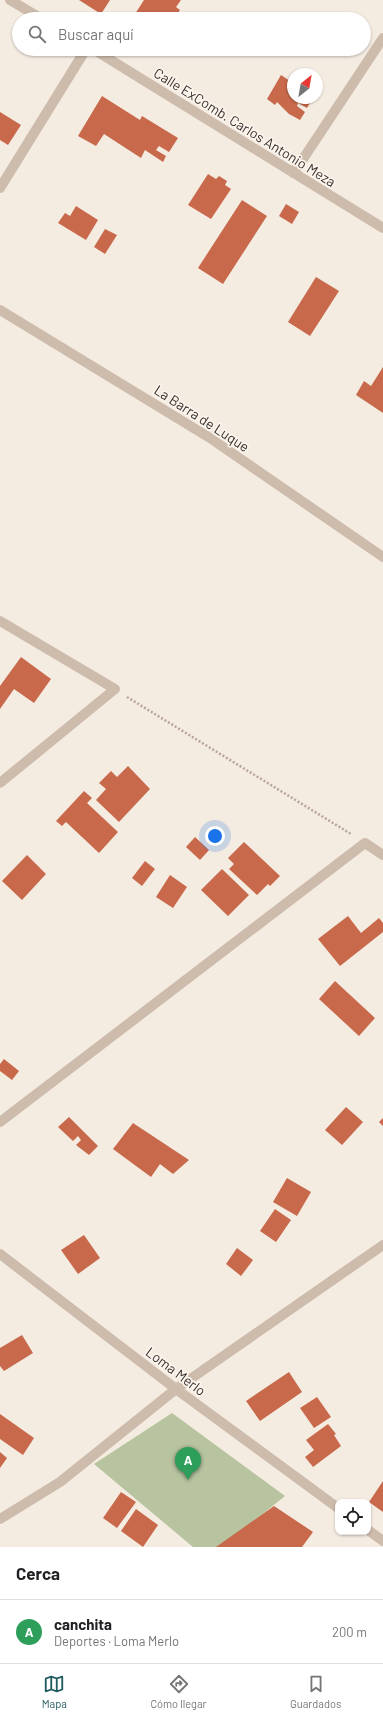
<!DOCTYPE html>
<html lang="es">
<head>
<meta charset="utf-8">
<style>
  :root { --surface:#fff; --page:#f2f2f2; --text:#202124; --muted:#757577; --line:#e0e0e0; --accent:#1f5a5e }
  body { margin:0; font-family:Barlow,sans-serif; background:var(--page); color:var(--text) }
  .controls { position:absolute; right:12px; bottom:12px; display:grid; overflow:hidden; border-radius:8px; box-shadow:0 1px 3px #0004 }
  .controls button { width:36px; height:36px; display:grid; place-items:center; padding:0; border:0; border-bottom:1px solid var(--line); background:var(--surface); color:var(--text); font:20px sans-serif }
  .compass { position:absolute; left:287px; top:68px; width:36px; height:36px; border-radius:50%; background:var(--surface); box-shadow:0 1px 3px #0004; rotate:31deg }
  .you { position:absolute; left:215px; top:836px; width:14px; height:14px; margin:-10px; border:3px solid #fff; border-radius:50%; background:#1a73e8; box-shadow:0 0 0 6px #1a73e833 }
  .badge { display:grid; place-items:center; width:26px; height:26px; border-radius:50%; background:var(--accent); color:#fff; font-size:13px; font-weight:700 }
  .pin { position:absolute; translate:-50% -33px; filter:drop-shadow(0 1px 2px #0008) }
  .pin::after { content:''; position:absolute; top:21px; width:14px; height:12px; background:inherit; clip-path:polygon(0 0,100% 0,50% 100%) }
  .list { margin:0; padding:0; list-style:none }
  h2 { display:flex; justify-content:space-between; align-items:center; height:52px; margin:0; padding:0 16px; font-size:17px }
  h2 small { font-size:13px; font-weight:400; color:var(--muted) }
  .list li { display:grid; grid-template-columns:26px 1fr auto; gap:12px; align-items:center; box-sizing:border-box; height:64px; padding:0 16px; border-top:1px solid var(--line) }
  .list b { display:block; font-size:15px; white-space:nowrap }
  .list p { margin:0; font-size:13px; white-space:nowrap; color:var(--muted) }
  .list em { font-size:13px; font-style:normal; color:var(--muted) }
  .icon { flex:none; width:22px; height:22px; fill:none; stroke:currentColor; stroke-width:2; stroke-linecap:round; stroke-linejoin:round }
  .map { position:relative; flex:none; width:383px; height:1547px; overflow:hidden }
  .search { position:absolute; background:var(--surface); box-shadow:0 1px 3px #0004; left:12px; right:12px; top:12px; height:44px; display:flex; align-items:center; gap:10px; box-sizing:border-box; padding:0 14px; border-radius:22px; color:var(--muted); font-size:15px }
  .sheet { height:116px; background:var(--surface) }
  nav { display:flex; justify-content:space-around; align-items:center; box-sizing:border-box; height:56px; border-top:1px solid var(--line); background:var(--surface); font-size:11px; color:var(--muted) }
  nav a { display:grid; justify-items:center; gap:2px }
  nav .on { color:var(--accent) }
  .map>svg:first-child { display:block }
</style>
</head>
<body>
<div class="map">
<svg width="383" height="1547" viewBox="0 0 383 1547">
  <rect width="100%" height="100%" fill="#f4ebe1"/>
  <!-- green -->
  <path fill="#b8c4a0" d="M172 1413 285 1496 222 1547H193L94 1464Z"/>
  <!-- building -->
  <path fill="#c8694b" d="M79 0H110L101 14Z
    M144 0H181L176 7 180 10 174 19H143L135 14Z
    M281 75 293 83V98H313L307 108 298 103 297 106 305 112 300 120 289 114 277 102 275 105 267 99Z
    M102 96 140 120 142 116 178 138 169 152 159 146 156 150 166 156 163 162 145 150 141 158 104 134 96 146 78 136Z
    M0 112 21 125 8 145 0 140Z
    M208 174 216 179 219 176 227 181 225 185 231 189 211 219 188 205Z
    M242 200 267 216 223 284 198 268Z
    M286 204 299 212 292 224 279 216Z
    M76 206 98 220 86 240 58 223 65 213 70 216Z
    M105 229 117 235 105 254 94 247Z
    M316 277 339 291 310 336 288 322Z
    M383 367V413L356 395 364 381 371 386Z
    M21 657 51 679 34 703 14 689 0 709V686Z
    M128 766 150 789 119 822 96 800 106 789 99 783 111 771 117 777Z
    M84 791 92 798 87 803 118 832 99 853 66 822 62 826 56 821Z
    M195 837 209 850 200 860 186 847Z
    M244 842 280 876 270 886 268 884 257 895 229 869 234 864 228 858Z
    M27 855 46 874 22 900 2 881Z
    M145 861 155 869 142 886 132 878Z
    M222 869 249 895 228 916 201 890Z
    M170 875 187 887 173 908 156 897Z
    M348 916 361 933 379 918 383 923V932L340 966 318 939Z
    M335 981 375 1018 359 1036 319 999Z
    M4 1059 19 1071 12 1080 0 1071V1064Z
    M346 1107 363 1122 342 1145 325 1130Z
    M69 1117 98 1146 89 1155 76 1145 81 1140 78 1136 73 1141 58 1127Z
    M383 1118V1126L379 1122Z
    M133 1123 189 1160 173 1174 160 1164 151 1177 113 1149Z
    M287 1178 311 1192 297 1216 273 1202Z
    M275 1209 291 1220 276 1242 260 1231Z
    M84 1235 100 1258 78 1274 61 1250Z
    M237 1248 253 1260 241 1276 226 1264Z
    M22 1335 33 1353 4 1371 0 1366V1348Z
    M289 1372 302 1392 260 1421 246 1401Z
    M317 1397 331 1417 314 1428 300 1408Z
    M0 1414 34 1438 23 1455 0 1439Z
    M328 1424 336 1434 334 1435 341 1446 313 1467 305 1457 314 1450 306 1440Z
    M0 1452 7 1458 0 1468Z
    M383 1481V1512L369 1502Z
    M121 1492 136 1502 117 1528 103 1518Z
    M274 1506 313 1532 302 1547H216Z
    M136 1509 158 1525 143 1547 121 1531Z"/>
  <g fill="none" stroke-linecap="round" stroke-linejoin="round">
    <!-- path -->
    <path stroke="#b9a596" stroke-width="2.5" stroke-dasharray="2 2" stroke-linecap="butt" d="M127 697 351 834"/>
    <!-- minor -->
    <path stroke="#cdbbac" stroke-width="10" d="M10 0 42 19
      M93 49 383 228
      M293 173 305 156 383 38
      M0 188 86 49
      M0 310 210 438 383 557
      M0 621 115 689 0 783
      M0 1122 365 843 383 855
      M0 1254 176 1389 338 1508
      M0 1519 60 1482 176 1389 383 1245
      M368 1530 383 1541"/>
  </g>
  <g text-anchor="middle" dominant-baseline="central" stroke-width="3.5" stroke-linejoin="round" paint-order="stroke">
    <!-- street labels -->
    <g font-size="14" fill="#3b302b" stroke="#fbf5ee">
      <text transform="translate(245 127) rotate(32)">Calle ExComb. Carlos Antonio Meza</text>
      <text transform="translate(202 418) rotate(33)">La Barra de Luque</text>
      <text transform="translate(176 1371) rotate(37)">Loma Merlo</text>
    </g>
  </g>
</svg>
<div class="controls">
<button><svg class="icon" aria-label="locate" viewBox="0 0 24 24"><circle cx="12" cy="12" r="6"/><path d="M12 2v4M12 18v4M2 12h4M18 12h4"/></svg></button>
</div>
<svg class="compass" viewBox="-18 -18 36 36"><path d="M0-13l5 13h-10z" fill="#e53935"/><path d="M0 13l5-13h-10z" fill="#757577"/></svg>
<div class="you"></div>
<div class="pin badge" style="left:188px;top:1480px;background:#2e9e5b">A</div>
<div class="search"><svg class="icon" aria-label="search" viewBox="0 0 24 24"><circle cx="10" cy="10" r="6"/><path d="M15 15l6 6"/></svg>Buscar aquí</div>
</div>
<section class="sheet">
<h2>Cerca<small></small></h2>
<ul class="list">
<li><span class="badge" style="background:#2e9e5b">A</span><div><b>canchita</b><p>Deportes · Loma Merlo</p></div><em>200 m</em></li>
</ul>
</section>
<nav>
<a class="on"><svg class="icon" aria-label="map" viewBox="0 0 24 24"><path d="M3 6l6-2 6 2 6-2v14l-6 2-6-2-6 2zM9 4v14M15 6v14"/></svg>Mapa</a>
<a><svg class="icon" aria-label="directions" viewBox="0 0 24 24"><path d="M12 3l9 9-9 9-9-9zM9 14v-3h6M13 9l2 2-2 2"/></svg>Cómo llegar</a>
<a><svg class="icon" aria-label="saved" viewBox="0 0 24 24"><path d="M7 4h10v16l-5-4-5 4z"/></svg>Guardados</a>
</nav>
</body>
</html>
